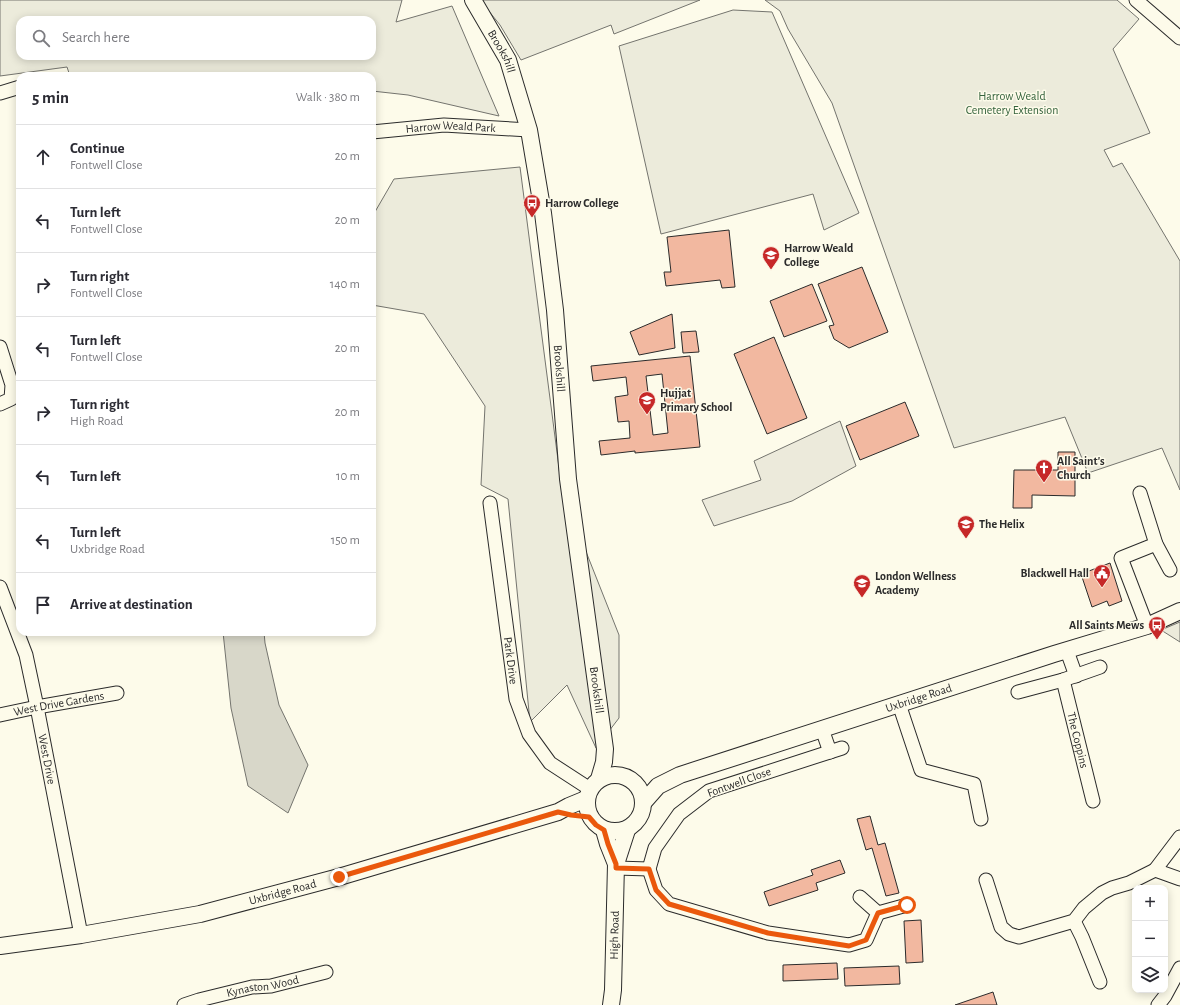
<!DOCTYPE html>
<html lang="en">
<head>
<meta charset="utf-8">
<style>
  :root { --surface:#fff; --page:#f2f2f3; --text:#2b2b33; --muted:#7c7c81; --line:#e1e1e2 }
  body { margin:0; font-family:"Alegreya Sans",sans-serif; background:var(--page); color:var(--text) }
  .controls { position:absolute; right:12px; bottom:12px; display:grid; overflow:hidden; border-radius:8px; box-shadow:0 2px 10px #0003 }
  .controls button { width:36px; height:36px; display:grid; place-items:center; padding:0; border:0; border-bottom:1px solid var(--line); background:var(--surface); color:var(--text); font:20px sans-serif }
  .stop { position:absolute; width:12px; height:12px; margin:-9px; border:3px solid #ea580c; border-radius:50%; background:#fff }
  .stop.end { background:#ea580c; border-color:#fff; box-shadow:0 1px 4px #0008 }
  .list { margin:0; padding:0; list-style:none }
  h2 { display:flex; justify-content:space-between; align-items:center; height:52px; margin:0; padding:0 16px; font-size:17px }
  h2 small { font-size:13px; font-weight:400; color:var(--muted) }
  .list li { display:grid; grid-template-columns:26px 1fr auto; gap:12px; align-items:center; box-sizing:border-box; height:64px; padding:0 16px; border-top:1px solid var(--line) }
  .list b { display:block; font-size:15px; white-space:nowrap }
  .list p { margin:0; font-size:13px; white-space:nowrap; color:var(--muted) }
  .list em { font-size:13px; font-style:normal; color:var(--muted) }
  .icon { flex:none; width:22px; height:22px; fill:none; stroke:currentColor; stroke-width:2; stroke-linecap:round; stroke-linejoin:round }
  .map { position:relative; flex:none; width:1180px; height:1005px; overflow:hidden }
  .search { position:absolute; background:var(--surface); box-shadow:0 2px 10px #0003; left:16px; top:16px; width:360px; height:44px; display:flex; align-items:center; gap:10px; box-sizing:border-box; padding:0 14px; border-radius:12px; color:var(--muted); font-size:15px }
  .panel { position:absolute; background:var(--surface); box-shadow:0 2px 10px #0003; left:16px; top:72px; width:360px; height:564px; border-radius:12px }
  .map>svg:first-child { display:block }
</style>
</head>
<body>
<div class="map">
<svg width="1180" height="1005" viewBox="0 0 1180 1005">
  <rect width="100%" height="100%" fill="#fdfbea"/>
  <!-- green -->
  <path fill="#ecebdb" stroke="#74746e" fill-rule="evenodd" d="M0 0H402L396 22 452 6 499 116 408 95 372 91V76H70L67 67 0 76ZM20 20H372V56H20Z
    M480 0H700L614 34 611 25 521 60 500 25Z
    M765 0H1117L1139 19 1113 49 1150 133 1104 150 1113 167 1122 163 1180 261V490L1162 448 1088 473 1065 417 954 448 832 103 788 29 780 11Z
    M733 10 772 12 859 213 824 230 813 194 661 234 619 46Z
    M520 167 562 491 619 635V718L596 748 567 685 530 722 508 499 481 485 485 406 424 314 372 305V217L394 179Z
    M1180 622V642L1161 630Z"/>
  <!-- parking -->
  <path fill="#eceadb" stroke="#74746e" d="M840 421 856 466 792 501 714 526 702 500 761 480 754 461Z"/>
  <!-- water -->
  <path fill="#d8d7c9" stroke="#74746e" d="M223 632H264L265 643 279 705 308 765 288 813 248 786 231 708Z"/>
  <!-- building -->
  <path fill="#f2b8a0" stroke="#2b2b2b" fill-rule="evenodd" d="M729 230 735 287 722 288 720 280 666 286 664 272H671L667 237Z
    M862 267 888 332 849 348 834 339 829 326 834 325 818 284Z
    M812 284 827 321 784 337 770 301Z
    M672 314 675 348 639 355 630 332Z
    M696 331 699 352 683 353 681 332Z
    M774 337 807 418 767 434 734 354Z
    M690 356 700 447 635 453V451L601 455 599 441 630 438 629 421 618 422 615 397 628 395 626 377 593 381 591 366ZM662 374 668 433 653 435 646 376Z
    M905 402 919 436 860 460 846 426Z
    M1058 452H1075V496L1032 495V508H1013L1014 470H1058Z
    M1110 563 1122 601 1109 606 1107 601 1092 607 1081 574Z
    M870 816 878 845 885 843 899 893 886 896 872 848 866 850 857 819Z
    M840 860 845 873 816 883 818 890 769 906 764 892 813 875 811 870Z
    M921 920 923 962 906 963 904 921Z
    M837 963 838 979 783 981V965Z
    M899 966 900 984 845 986 844 968Z
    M993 992 997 1005H955Z"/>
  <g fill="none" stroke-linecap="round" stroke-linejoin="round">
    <!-- minor casing -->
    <g stroke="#2b2b2b" stroke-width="15">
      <g id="minor">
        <path d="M1136 0 1180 38"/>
        <path d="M0 93 20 87"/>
        <path id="s1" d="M372 132 444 125 529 130"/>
        <path d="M0 347 12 385 11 399 0 404"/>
        <path d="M1140 493 1156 544 1170 570"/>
        <path id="s2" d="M490 503 516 699 529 734 550 763 590 789"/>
        <path id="s3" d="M0 587 26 655 37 707 81 935"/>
        <path d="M1147 626 1121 558 1156 544"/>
        <path d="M1067 651 1076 676"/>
        <path id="s4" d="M1063 680 1093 801"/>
        <path d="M1018 692 1063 680 1100 667"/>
        <path d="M899 704 921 770 974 784 981 819"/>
        <path id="s5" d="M0 715 37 707 117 693"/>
        <path d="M822 729 830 752"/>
        <path d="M842 748 709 791 679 814 655 848 649 869 656 890 669 904 768 933 849 945 866 940 878 913 860 897"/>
        <path d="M616 868 649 869"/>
        <path d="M1155 870 1180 837"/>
        <path d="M986 880 1001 927 1009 934 1019 937 1074 921 1084 908 1102 893 1112 888 1129 883 1155 870 1180 879"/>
        <path d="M878 913 907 905"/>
        <path d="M1074 921 1082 937 1100 982"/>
        <path id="s6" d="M184 1005 199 1000 252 987 271 986 326 972"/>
        <path d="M1158 1005 1165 996 1180 968"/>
      </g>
    </g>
    <!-- major casing -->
    <g stroke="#2b2b2b" stroke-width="18">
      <g id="major">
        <path id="s7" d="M473 0 508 60 529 130 543 213 555 310 568 479 605 749 604 762 599 779"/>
        <circle cx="615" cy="803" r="28"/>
        <path id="s8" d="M643 803 658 786 680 775 1054 654 1147 626 1180 611"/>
        <path d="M604 830 608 844 616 864"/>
        <path id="s9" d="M0 946 81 935 200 914 339 877 558 812 569 806 586 799"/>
        <path id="s10" d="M611 1005 613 990 616 864 627 830"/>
      </g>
    </g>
    <!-- minor -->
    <use href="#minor" stroke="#fdfbea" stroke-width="13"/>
    <!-- major -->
    <use href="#major" stroke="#fdfbea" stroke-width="16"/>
  </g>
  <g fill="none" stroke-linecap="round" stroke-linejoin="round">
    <!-- route -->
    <path stroke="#ea580c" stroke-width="5" d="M339 877 558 812 571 815 589 817 596 825 604 830 608 844 616 864V868L649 869 656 890 669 904 768 933 849 946 866 940 878 913 907 905"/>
  </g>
  <!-- icons -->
  <defs>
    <g id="bus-pin" transform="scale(0.9)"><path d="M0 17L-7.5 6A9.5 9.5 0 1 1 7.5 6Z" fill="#c62828" stroke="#fdfbea"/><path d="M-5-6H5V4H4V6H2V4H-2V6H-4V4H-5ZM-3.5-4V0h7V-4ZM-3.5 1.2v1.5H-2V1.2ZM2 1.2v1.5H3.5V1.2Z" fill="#fff"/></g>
    <g id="university-pin" transform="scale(0.9)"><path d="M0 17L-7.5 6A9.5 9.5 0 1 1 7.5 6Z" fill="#c62828" stroke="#fdfbea"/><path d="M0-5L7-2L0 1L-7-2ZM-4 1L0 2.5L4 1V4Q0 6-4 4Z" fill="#fff"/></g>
    <g id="school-pin" transform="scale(0.9)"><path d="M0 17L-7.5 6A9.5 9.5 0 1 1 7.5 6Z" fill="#c62828" stroke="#fdfbea"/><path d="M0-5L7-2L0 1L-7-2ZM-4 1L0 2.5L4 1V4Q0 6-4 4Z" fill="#fff"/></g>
    <g id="church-pin" transform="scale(0.9)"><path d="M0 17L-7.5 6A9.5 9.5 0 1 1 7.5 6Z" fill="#c62828" stroke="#fdfbea"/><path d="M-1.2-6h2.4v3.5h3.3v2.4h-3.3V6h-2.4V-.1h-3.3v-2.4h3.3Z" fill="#fff"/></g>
    <g id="civic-pin" transform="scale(0.9)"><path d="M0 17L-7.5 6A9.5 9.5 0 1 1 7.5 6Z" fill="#c62828" stroke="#fdfbea"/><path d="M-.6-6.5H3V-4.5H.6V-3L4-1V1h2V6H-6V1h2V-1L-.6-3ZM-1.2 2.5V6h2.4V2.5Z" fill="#fff"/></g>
  </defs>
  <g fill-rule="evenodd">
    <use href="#bus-pin" x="532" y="203"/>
    <use href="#university-pin" x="771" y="255"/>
    <use href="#school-pin" x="647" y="400"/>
    <use href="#church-pin" x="1044" y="468"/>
    <use href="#school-pin" x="966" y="524"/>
    <use href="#civic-pin" x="1102" y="573"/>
    <use href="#school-pin" x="862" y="583"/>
    <use href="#bus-pin" x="1157" y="625"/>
  </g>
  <g text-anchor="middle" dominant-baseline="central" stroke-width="3" stroke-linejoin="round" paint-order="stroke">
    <!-- street labels -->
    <g font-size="12" fill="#2b2b2b" stroke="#fdfbea">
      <text stroke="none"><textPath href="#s7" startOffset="59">Brookshill</textPath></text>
      <text stroke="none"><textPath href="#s1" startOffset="79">Harrow Weald Park</textPath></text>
      <text stroke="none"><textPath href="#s7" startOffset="383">Brookshill</textPath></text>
      <text stroke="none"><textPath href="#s2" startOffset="159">Park Drive</textPath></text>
      <text stroke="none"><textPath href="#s7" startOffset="707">Brookshill</textPath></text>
      <text stroke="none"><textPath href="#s8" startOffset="298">Uxbridge Road</textPath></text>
      <text stroke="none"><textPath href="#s5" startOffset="60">West Drive Gardens</textPath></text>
      <text stroke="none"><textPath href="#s4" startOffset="62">The Coppins</textPath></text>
      <text stroke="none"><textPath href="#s3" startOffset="179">West Drive</textPath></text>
      <text transform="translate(739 782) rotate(-20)">Fontwell Close</text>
      <text stroke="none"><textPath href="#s9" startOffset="288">Uxbridge Road</textPath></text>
      <text stroke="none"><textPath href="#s10" startOffset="70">High Road</textPath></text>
      <text stroke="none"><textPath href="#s6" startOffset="81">Kynaston Wood</textPath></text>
    </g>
    <!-- park labels -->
    <g font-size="12" fill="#34623c" stroke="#fdfbea">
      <text x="1012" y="96">Harrow Weald<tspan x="1012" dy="14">Cemetery Extension</tspan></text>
    </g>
    <!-- poi labels -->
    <g font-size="12" font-weight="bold" fill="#2b2b2b" stroke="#fdfbea" text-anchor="start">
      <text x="545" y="203">Harrow College</text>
      <text x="784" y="248">Harrow Weald<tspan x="784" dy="14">College</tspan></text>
      <text x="660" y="393">Hujjat<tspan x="660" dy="14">Primary School</tspan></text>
      <text x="1057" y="461">All Saint's<tspan x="1057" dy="14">Church</tspan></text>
      <text x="979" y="524">The Helix</text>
      <text x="1089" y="573" text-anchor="end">Blackwell Hall</text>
      <text x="875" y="576">London Wellness<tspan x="875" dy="14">Academy</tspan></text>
      <text x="1144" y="625" text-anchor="end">All Saints Mews</text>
    </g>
  </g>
</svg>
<div class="controls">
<button>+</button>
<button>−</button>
<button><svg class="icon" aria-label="layers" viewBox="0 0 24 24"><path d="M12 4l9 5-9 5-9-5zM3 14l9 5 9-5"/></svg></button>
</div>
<div class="stop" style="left:907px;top:905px"></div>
<div class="stop end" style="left:339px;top:877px"></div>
<div class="search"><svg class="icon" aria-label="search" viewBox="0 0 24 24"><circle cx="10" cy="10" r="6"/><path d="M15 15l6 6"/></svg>Search here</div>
<section class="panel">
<h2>5 min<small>Walk · 380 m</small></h2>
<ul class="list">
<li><svg class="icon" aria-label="ahead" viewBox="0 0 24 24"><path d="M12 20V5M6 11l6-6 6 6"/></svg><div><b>Continue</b><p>Fontwell Close</p></div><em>20 m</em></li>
<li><svg class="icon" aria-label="left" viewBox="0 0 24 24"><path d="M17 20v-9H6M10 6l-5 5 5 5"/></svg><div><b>Turn left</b><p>Fontwell Close</p></div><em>20 m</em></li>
<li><svg class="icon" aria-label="right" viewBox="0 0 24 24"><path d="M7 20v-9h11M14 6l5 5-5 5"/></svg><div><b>Turn right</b><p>Fontwell Close</p></div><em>140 m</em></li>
<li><svg class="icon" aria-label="left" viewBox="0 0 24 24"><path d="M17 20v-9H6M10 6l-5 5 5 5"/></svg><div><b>Turn left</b><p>Fontwell Close</p></div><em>20 m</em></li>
<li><svg class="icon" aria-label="right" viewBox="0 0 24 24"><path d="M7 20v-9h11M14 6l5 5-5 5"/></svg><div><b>Turn right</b><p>High Road</p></div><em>20 m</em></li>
<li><svg class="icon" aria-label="left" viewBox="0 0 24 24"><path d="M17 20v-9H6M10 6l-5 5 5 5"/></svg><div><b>Turn left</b></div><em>10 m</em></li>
<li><svg class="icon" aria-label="left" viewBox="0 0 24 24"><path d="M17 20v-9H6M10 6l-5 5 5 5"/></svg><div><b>Turn left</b><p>Uxbridge Road</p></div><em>150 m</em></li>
<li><svg class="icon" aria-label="arrive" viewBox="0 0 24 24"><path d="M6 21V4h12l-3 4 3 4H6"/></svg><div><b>Arrive at destination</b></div></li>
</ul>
</section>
</div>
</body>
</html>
